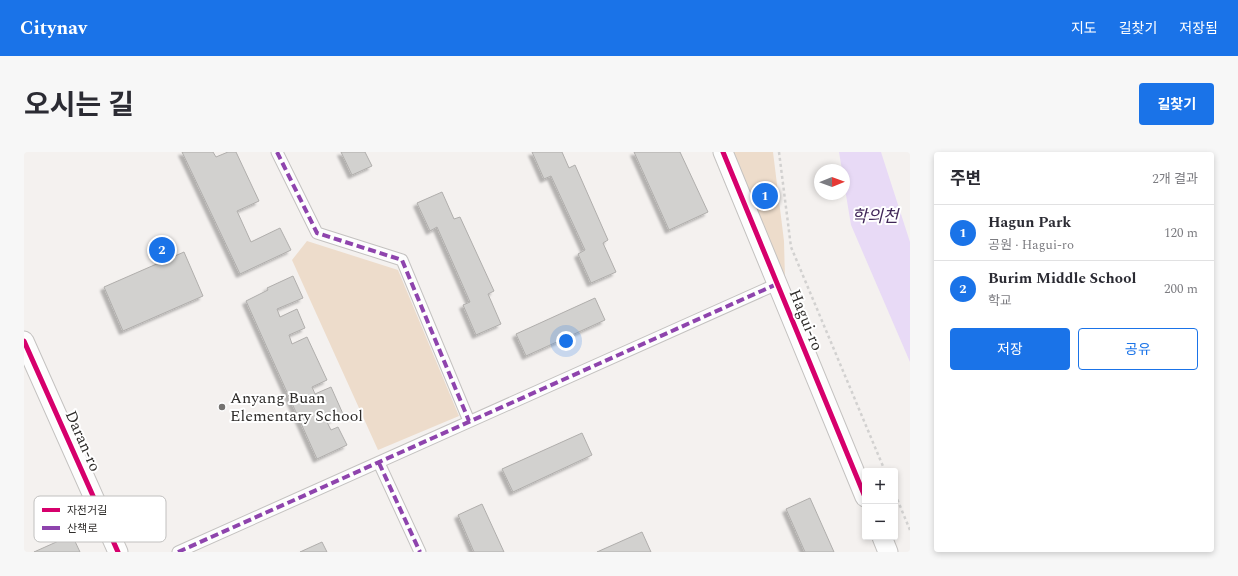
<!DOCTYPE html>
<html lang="ko">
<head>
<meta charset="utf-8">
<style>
  :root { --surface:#fff; --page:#f7f7f7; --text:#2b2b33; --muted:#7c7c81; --line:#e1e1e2; --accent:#1a73e8 }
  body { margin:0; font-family:Spectral,"Noto Sans KR",serif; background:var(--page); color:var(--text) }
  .controls { position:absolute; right:12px; bottom:12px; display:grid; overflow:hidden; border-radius:4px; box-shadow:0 2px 6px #0003 }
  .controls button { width:36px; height:36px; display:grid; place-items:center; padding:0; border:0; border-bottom:1px solid var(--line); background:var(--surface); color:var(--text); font:20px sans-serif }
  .compass { position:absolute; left:790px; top:12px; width:36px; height:36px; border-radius:50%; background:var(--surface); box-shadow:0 2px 6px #0003; rotate:89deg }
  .you { position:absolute; left:542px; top:189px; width:14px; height:14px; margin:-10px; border:3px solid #fff; border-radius:50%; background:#1a73e8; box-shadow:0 0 0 6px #1a73e833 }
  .badge { display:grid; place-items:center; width:26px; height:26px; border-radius:50%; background:var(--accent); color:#fff; font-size:13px; font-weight:700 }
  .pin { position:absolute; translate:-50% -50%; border:2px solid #fff; box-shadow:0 1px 4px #0006 }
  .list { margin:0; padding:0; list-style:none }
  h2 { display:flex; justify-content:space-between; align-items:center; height:52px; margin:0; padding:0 16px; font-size:17px }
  h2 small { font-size:13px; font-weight:400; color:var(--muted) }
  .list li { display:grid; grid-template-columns:26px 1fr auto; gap:12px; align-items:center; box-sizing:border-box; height:56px; padding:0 16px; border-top:1px solid var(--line) }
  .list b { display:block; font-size:15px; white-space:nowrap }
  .list p { margin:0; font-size:13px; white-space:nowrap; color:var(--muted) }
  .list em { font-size:13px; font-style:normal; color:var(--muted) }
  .actions { display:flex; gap:8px; padding:12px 16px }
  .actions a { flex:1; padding:9px 0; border:1px solid var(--accent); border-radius:4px; text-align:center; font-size:14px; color:var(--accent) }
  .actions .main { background:var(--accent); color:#fff }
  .map { position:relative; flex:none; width:886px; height:400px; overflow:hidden; border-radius:4px }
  header { display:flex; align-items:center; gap:24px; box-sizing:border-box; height:56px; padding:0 20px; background:var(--accent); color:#fff }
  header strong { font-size:19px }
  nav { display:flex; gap:22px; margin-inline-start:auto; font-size:14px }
  .intro { display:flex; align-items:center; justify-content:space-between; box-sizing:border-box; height:96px; padding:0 24px }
  h1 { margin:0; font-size:28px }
  .button { padding:10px 18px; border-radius:4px; background:var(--accent); color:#fff; font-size:14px; font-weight:700 }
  main { display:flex; gap:24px; padding:0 24px }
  aside { flex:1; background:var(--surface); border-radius:4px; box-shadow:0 2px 6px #0003 }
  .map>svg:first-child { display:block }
</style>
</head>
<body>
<header>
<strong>Citynav</strong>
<nav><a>지도</a><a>길찾기</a><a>저장됨</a></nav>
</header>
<div class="intro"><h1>오시는 길</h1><a class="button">길찾기</a></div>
<main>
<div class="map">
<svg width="886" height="400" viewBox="0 0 886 400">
  <defs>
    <filter id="shadow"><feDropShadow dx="-3.5" dy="3.5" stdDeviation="1" flood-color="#0004"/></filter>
  </defs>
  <rect width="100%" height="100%" fill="#f4f1ef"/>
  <!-- green -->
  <path fill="#eddccb" d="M709 0H749L760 89 761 128Z
    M283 89 374 118 435 264 354 298 268 108Z"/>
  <!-- water -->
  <path fill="#e8daf6" d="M815 0H857L886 90V210L827 73 820 31V18H818Z"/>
  <!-- building -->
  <path fill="#d2d1cf" stroke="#b0aeac" filter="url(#shadow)" d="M158 0H189L192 5 204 0H212L235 49 213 59 227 90 256 76 267 98 216 122Z
    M317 0H341L348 14 328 23Z
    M508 0H538L545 16 551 13 584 88 579 91 592 120 567 131 554 102 561 98 527 24 520 27Z
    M610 0H656L684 60 645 78Z
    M418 40 430 67 436 65 470 139 464 142 477 172 452 183 439 153 446 150 413 75 406 79 393 51Z
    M160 100 179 144 99 179 80 135Z
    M269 124 279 146 253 157 256 165 273 157 281 176 265 183 268 192 283 185 303 228 288 235 291 242 307 235 319 262 303 270 307 278 314 275 323 293 293 307 222 149 244 138 243 136Z
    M571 146 581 168 502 204 492 182Z
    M558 281 568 303 489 340 478 317Z
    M786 346 810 400H781L762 357Z
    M458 352 480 400H450L434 363Z
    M618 380 627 400H573Z
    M48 383 56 400H10Z
    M298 390 303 400H276Z"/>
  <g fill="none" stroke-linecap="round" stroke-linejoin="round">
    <!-- pedestrian casing -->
    <g stroke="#c4c2c0" stroke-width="13">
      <path id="pedestrian" d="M253 0 293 81 378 108 445 269
        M355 311 396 400
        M154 400 753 132"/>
    </g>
    <!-- tertiary casing -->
    <g stroke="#c4c2c0" stroke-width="21">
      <path id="tertiary" d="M699 0 841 345
        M0 189 94 400
        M858 385 864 400"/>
    </g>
    <!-- path -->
    <path stroke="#d2d1d0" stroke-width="2.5" stroke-dasharray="3 3" stroke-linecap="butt" d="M755 0 767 95 861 319
      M871 342 886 378"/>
    <!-- pedestrian -->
    <use href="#pedestrian" stroke="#fdfdfd" stroke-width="11"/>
    <!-- tertiary -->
    <use href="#tertiary" stroke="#fdfdfd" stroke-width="19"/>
    <!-- quiet -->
    <path stroke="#8e44ad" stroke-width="4" stroke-dasharray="8 4" stroke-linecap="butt" d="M253 0 293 81 378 108 445 269
      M355 311 396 400
      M154 400 753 132"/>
    <!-- cycleway casing -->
    <g stroke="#fff" stroke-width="8">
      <path id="cycleway" d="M699 0 841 345
        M0 189 94 400"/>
    </g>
    <!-- cycleway -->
    <use href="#cycleway" stroke="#d6006c" stroke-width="5"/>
  </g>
  <!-- markers -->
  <circle fill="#747270" stroke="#fff" stroke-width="1.5" cx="198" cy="255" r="4"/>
  <g text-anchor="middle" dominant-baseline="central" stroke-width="4" stroke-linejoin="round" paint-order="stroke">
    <!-- street labels -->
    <g font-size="16" fill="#2f2d2b" stroke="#fff">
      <text transform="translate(782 168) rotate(68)">Hagui-ro</text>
      <text transform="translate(59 289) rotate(66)">Daran-ro</text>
    </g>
    <!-- poi labels -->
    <g font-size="16" fill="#2f2d2b" stroke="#fff" text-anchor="start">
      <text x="206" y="246">Anyang Buan<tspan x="206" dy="18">Elementary School</tspan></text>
    </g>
    <!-- water labels -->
    <g font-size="17" font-style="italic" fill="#412759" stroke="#fff">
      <text x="851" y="65">학의천</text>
    </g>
  </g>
  <!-- legend -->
  <rect x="10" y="344" width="132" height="46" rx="6" fill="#fff" stroke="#c1c0bf" stroke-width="1"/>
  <rect x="18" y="356" width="18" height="4" fill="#d6006c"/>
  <rect x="18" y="374" width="18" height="4" fill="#8e44ad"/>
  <g font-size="11" fill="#2f2d2b">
    <text x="43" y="362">자전거길</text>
    <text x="43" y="380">산책로</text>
  </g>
</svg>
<div class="controls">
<button>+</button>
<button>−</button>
</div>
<svg class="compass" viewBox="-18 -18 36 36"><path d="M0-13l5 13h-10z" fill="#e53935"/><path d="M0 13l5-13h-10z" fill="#7c7c81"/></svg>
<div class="you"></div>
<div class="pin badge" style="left:741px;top:44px">1</div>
<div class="pin badge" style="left:138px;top:98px">2</div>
</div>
<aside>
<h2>주변<small>2개 결과</small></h2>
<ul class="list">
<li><span class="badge">1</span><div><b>Hagun Park</b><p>공원 · Hagui-ro</p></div><em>120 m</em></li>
<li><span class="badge">2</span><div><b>Burim Middle School</b><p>학교</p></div><em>200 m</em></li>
</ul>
<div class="actions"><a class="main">저장</a><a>공유</a></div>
</aside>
</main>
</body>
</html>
